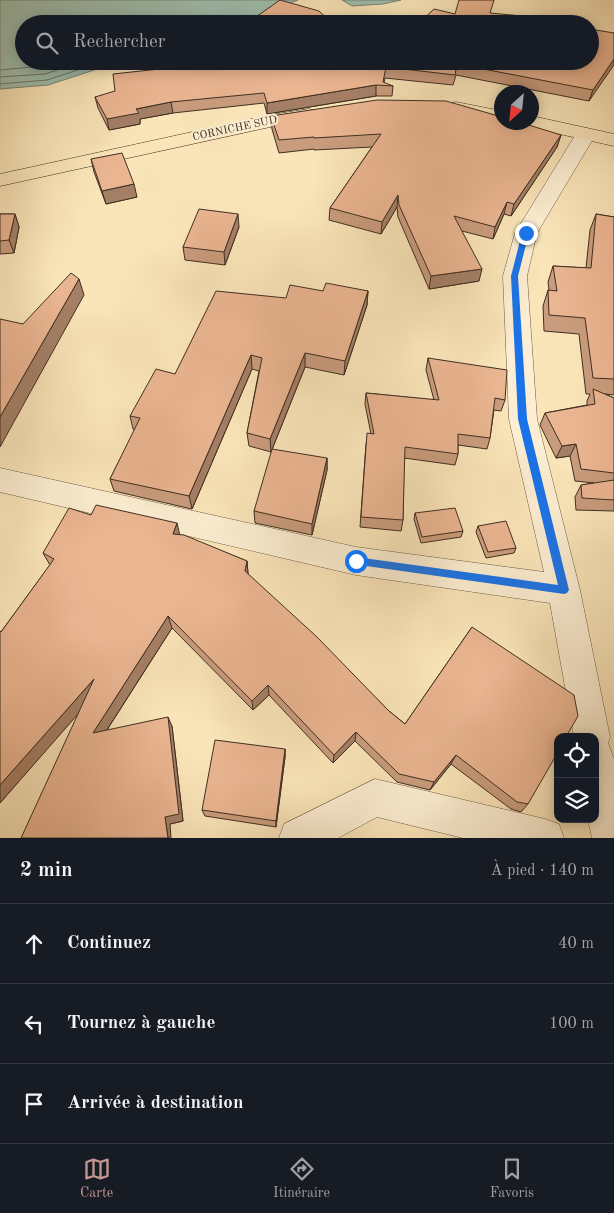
<!DOCTYPE html>
<html lang="fr">
<head>
<meta charset="utf-8">
<style>
  :root { --surface:#171b24; --page:#20242c; --text:#f1f3f6; --muted:#9ea1a6; --line:#363941; --accent:#c59692 }
  body { margin:0; font-family:"Old Standard TT",serif; background:var(--page); color:var(--text) }
  .controls { position:absolute; right:15px; bottom:15px; display:grid; overflow:hidden; border-radius:10px; box-shadow:0 2px 12px #0003 }
  .controls button { width:45px; height:45px; display:grid; place-items:center; padding:0; border:0; border-bottom:1px solid var(--line); background:var(--surface); color:var(--text); font:25px sans-serif }
  .compass { position:absolute; left:494px; top:85px; width:45px; height:45px; border-radius:50%; background:var(--surface); box-shadow:0 2px 12px #0003; rotate:207deg }
  .stop { position:absolute; width:15px; height:15px; margin:-11px; border:4px solid #1a73e8; border-radius:50%; background:#fff }
  .stop.end { background:#1a73e8; border-color:#fff; box-shadow:0 1px 5px #0008 }
  .list { margin:0; padding:0; list-style:none }
  h2 { display:flex; justify-content:space-between; align-items:center; height:65px; margin:0; padding:0 20px; font-size:21px }
  h2 small { font-size:16px; font-weight:400; color:var(--muted) }
  .list li { display:grid; grid-template-columns:32px 1fr auto; gap:15px; align-items:center; box-sizing:border-box; height:80px; padding:0 20px; border-top:1px solid var(--line) }
  .list b { display:block; font-size:19px; white-space:nowrap }
  .list em { font-size:16px; font-style:normal; color:var(--muted) }
  .icon { flex:none; width:28px; height:28px; fill:none; stroke:currentColor; stroke-width:2; stroke-linecap:round; stroke-linejoin:round }
  .map { position:relative; flex:none; width:614px; height:838px; overflow:hidden }
  .search { position:absolute; background:var(--surface); box-shadow:0 2px 12px #0003; left:15px; right:15px; top:15px; height:55px; display:flex; align-items:center; gap:12px; box-sizing:border-box; padding:0 18px; border-radius:28px; color:var(--muted); font-size:19px }
  .sheet { height:305px; background:var(--surface) }
  nav { display:flex; justify-content:space-around; align-items:center; box-sizing:border-box; height:70px; border-top:1px solid var(--line); background:var(--surface); font-size:14px; color:var(--muted) }
  nav a { display:grid; justify-items:center; gap:2px }
  nav .on { color:var(--accent) }
  .map>svg:first-child { display:block }
</style>
</head>
<body>
<div class="map">
<svg width="614" height="838" viewBox="0 0 614 838">
  <rect width="100%" height="100%" fill="#fae5b9"/>
  <filter id="stains"><feTurbulence type="fractalNoise" baseFrequency=".004" numOctaves="4"/><feColorMatrix values="0 0 0 0 .2 0 0 0 0 .09 0 0 0 0 .02 0 0 0 .5 -.17"/></filter>
  <radialGradient id="worn" r=".72"><stop offset=".6" stop-color="#630" stop-opacity="0"/><stop offset="1" stop-color="#630" stop-opacity=".3"/></radialGradient>
  <!-- water -->
  <path fill="#9ebfaf" stroke="#788576" d="M0 0H298L236 24H24V61H122L48 85 0 89Z
    M342 0H401L383 4 352 6Z"/>
  <g fill="none" stroke-linecap="round" stroke-linejoin="round">
    <!-- shore -->
    <path stroke="#6e7768" stroke-width="1" d="M0 70 43 66 59 61
      M0 77 45 74 84 61
      M0 84 47 80 105 61"/>
    <!-- minor casing -->
    <g stroke="#6e5c47" stroke-width="1">
      <path id="minor" d="M586 128 593 130 596 134 537 233 527 276 537 419 580 590 610 737 608 743 614 759V838H592L588 819H595V737H574L550 603 356 575 0 492V468L356 547 544 572 509 419 503 276 515 233 576 134 579 130Z
        M375 779 545 819 559 824 564 838H463L377 817 338 838H279L284 824Z"/>
    </g>
    <!-- major casing -->
    <g stroke="#3f2f21" stroke-width="1">
      <path id="major" d="M456 102 502 111V122H503L502 123 449 112 446 108 449 104Z
        M309 109 316 111 319 115 316 119 270 127 0 186V174L270 115Z
        M532 116 614 134V146L523 126 521 122H532Z"/>
    </g>
    <!-- minor -->
    <use href="#minor" fill="#fceed2" fill-rule="evenodd"/>
    <!-- major -->
    <use href="#major" fill="#fae5b9" fill-rule="evenodd"/>
  </g>
  <!-- wall -->
  <path fill="#c99c7d" stroke="#3f2f21" d="M614 33 589 101 456 75 453 85 385 78 384 83 393 86 392 96H376L267 114 264 103 173 113 140 119V124L109 130 98 108 95 97Z
    M271 116 561 135 557 147 511 216 504 214 493 239 462 231 479 281 429 289 398 217 397 207 381 234 329 220 330 208 372 147 314 150V149L279 153 272 129Z
    M91 159 137 197 106 204 94 172Z
    M0 214H15L19 227 14 253 0 254Z
    M596 214 614 217V395L605 394 614 398V511L576 510 575 497 581 485 594 483 575 481 570 456 556 458 540 425 545 413 587 405V401L590 394H586L579 334 544 331 543 306 548 290H549L548 282 553 266 586 268 590 230Z
    M239 227 225 265 185 260 183 247Z
    M323 291H368L367 305 344 375 305 367 271 452 249 446 247 433 259 371 252 369 192 509 114 491 110 479 135 430 133 429 130 416 175 374Z
    M428 358 505 400 501 411 494 410 490 438 487 449 458 445V454L455 465 404 458 403 520 401 531 360 527 366 444 371 434 365 404 366 393 434 400 426 370Z
    M327 458V470L312 535 255 523 254 511Z
    M415 513 463 531 461 537 421 543 414 519Z
    M91 515 180 535 247 561 248 574 389 711 405 724 472 627 528 804 521 812 511 809 451 764 430 790 397 782 355 741 333 763 269 695 253 710 172 628 107 730 172 726 183 821 170 824 77 714 0 803V631L1 632 50 565 43 553Z
    M478 526 516 548 514 553 486 558 476 532Z
    M285 749V757L276 827 205 816 202 810Z"/>
  <!-- shaded-wall -->
  <path fill="#a47f66" stroke="#3f2f21" d="M614 59V65L589 101 593 90Z
    M376 85V96L267 114V103Z
    M171 102 173 113 140 119V124L109 130 107 119 136 109Z
    M561 135 557 147 511 216 514 204Z
    M134 184 137 197 106 204 102 191Z
    M398 195 397 207 381 234 382 222Z
    M507 202 504 214 493 239 495 227Z
    M15 214 19 227 14 253 9 240Z
    M238 214 239 227 225 265 224 252Z
    M482 269 479 281 429 289 431 276Z
    M79 279 84 295 0 447V417Z
    M368 291 367 305 344 375 345 361Z
    M305 353V367L271 452 270 439Z
    M251 355 252 369 192 509 189 496Z
    M576 444 570 456 556 458 562 446Z
    M327 458V470L312 535V524Z
    M177 523 180 536 173 534Z
    M247 561 248 573 247 583 245 571Z
    M168 616 172 628 99 742 93 733Z
    M94 679 100 689 0 803V785Z
    M268 685 269 695 253 710 252 701Z
    M168 717 172 726 183 821 170 824 171 838H168L165 817Z
    M356 732 355 741 333 763 334 755Z
    M285 749V757L276 827V821Z
    M456 755 451 764 430 790 434 782Z"/>
  <!-- building -->
  <path fill="#eab591" stroke="#3f2f21" d="M280 0 319 11 333 24H246Z
    M459 0H494L490 13 553 19V21L565 24H418L434 9 455 14Z
    M590 29 614 33V59L593 90 457 64 455 75 386 67 383 82 393 86 376 85 267 103 264 93 171 102 136 109 139 113 107 119 95 97 115 91 113 74 178 67 177 62 188 61H590Z
    M377 100 446 101 502 117V122H519L561 135 514 204 507 202 495 227 454 216 482 269 431 276 399 205 398 195 382 222 330 208 381 134 314 138V137L279 140 271 116Z
    M122 153 134 184 102 191 91 159Z
    M199 209 238 214 224 252 183 247Z
    M0 214H15L9 240 0 241Z
    M596 214 614 217V379L593 378 585 318 549 315 548 290 557 291 553 266 591 268Z
    M71 273 79 279 0 417V319L23 324Z
    M326 283 368 291 345 361 305 353 270 439 247 433 262 358 251 355 189 496 110 479 140 418 130 416 156 369 175 374 216 291 286 298 290 285 323 291Z
    M428 358 507 370 505 400 495 398 490 438 458 434V454L405 447 403 520 361 517 367 433 374 434 366 393 439 400Z
    M593 389 614 398V473L581 469 576 444 562 446 545 413 595 404Z
    M272 449 327 458 312 524 254 511Z
    M614 480V500L582 498 581 485Z
    M96 505 177 523 173 534 184 535 247 561 245 571 317 637 389 711 405 724 472 627 574 695 578 716 566 737H558V752L528 804 517 802 456 755 434 782 399 774 356 732 334 755 268 685 252 701 168 616 93 733 168 717 179 814 165 817 168 838H21L94 679 0 785V631L1 632 54 559 43 553 69 508 91 515Z
    M455 508 463 531 422 537 415 513Z
    M506 521 516 548 488 552 478 526Z
    M215 740 285 749 276 821 202 810Z"/>
  <!-- route -->
  <path fill="#1a73e8" d="M526 230 529 233 518 276 527 419 569 590 567 593 564 594 352 564 351 561 356 557 558 585 518 419 511 276 522 233Z"/>
  <g text-anchor="middle" dominant-baseline="central" stroke-width="4" stroke-linejoin="round" paint-order="stroke">
    <!-- far-street labels -->
    <g font-size="11" fill="#3f2f21" stroke="#fceed2">
      <text transform="translate(235 129) rotate(-12)">CORNICHE SUD</text>
    </g>
  </g>
  <rect width="100%" height="100%" filter="url(#stains)"/>
  <rect width="100%" height="100%" fill="url(#worn)"/>
</svg>
<div class="controls">
<button><svg class="icon" aria-label="locate" viewBox="0 0 24 24"><circle cx="12" cy="12" r="6"/><path d="M12 2v4M12 18v4M2 12h4M18 12h4"/></svg></button>
<button><svg class="icon" aria-label="layers" viewBox="0 0 24 24"><path d="M12 4l9 5-9 5-9-5zM3 14l9 5 9-5"/></svg></button>
</div>
<svg class="compass" viewBox="-18 -18 36 36"><path d="M0-13l5 13h-10z" fill="#e53935"/><path d="M0 13l5-13h-10z" fill="#9ea1a6"/></svg>
<div class="stop" style="left:356px;top:561px"></div>
<div class="stop end" style="left:526px;top:233px"></div>
<div class="search"><svg class="icon" aria-label="search" viewBox="0 0 24 24"><circle cx="10" cy="10" r="6"/><path d="M15 15l6 6"/></svg>Rechercher</div>
</div>
<section class="sheet">
<h2>2 min<small>À pied · 140 m</small></h2>
<ul class="list">
<li><svg class="icon" aria-label="ahead" viewBox="0 0 24 24"><path d="M12 20V5M6 11l6-6 6 6"/></svg><div><b>Continuez</b></div><em>40 m</em></li>
<li><svg class="icon" aria-label="left" viewBox="0 0 24 24"><path d="M17 20v-9H6M10 6l-5 5 5 5"/></svg><div><b>Tournez à gauche</b></div><em>100 m</em></li>
<li><svg class="icon" aria-label="arrive" viewBox="0 0 24 24"><path d="M6 21V4h12l-3 4 3 4H6"/></svg><div><b>Arrivée à destination</b></div></li>
</ul>
</section>
<nav>
<a class="on"><svg class="icon" aria-label="map" viewBox="0 0 24 24"><path d="M3 6l6-2 6 2 6-2v14l-6 2-6-2-6 2zM9 4v14M15 6v14"/></svg>Carte</a>
<a><svg class="icon" aria-label="directions" viewBox="0 0 24 24"><path d="M12 3l9 9-9 9-9-9zM9 14v-3h6M13 9l2 2-2 2"/></svg>Itinéraire</a>
<a><svg class="icon" aria-label="saved" viewBox="0 0 24 24"><path d="M7 4h10v16l-5-4-5 4z"/></svg>Favoris</a>
</nav>
</body>
</html>
